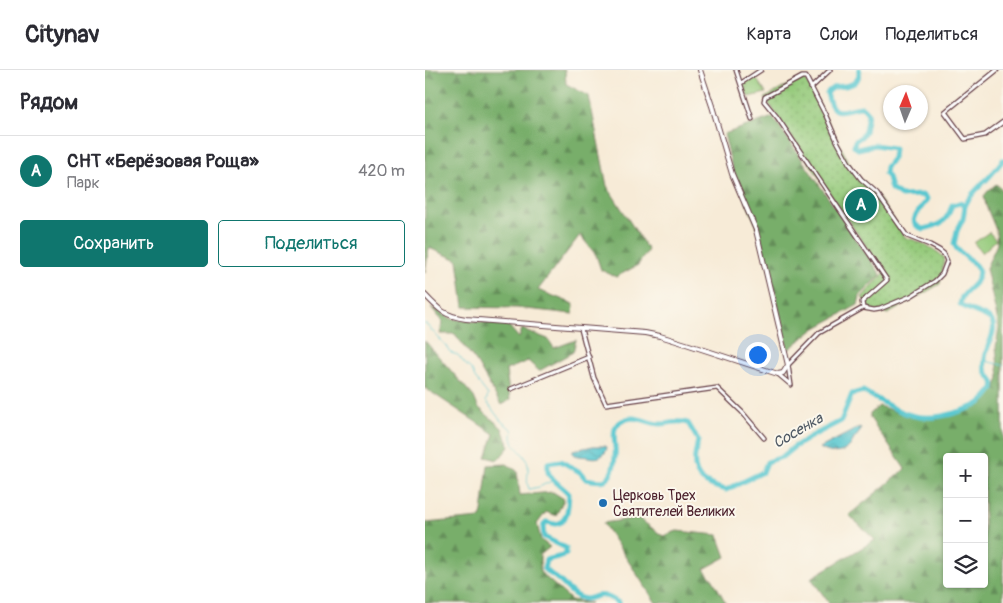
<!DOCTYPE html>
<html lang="ru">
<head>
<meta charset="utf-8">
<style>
  :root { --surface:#fff; --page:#f7f7f7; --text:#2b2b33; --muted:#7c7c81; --line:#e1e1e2; --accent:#0f766e }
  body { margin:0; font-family:Pangolin,sans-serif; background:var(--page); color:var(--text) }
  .controls { position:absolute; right:15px; bottom:15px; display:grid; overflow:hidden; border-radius:5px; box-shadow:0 1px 4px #0004 }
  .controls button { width:45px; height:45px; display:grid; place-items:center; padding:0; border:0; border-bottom:1px solid var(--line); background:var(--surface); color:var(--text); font:25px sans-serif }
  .compass { position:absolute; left:458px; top:15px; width:45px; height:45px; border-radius:50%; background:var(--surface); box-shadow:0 1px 4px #0004; rotate:2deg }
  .you { position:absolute; left:332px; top:284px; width:18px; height:18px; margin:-12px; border:4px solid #fff; border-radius:50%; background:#1a73e8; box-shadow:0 0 0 8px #1a73e833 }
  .badge { display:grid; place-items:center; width:32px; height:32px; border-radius:50%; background:var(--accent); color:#fff; font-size:16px; font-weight:700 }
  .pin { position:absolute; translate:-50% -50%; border:2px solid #fff; box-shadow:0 1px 5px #0006 }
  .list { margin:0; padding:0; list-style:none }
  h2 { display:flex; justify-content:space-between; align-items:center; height:65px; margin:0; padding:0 20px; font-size:21px }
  h2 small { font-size:16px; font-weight:400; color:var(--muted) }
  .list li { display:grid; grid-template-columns:32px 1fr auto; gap:15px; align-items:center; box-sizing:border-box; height:70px; padding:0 20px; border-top:1px solid var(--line) }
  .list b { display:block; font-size:19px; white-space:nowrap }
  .list p { margin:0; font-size:16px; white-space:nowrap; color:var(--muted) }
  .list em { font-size:16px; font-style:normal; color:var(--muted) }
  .actions { display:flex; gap:10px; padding:15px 20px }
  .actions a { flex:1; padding:11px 0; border:1px solid var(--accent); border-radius:5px; text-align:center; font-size:18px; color:var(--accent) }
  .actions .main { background:var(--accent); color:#fff }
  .icon { flex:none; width:28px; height:28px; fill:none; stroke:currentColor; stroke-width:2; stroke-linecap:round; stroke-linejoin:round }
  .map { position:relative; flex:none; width:578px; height:533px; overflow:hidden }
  header { display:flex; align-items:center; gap:30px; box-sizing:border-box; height:70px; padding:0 25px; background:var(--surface); border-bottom:1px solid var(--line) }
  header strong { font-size:24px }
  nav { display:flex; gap:28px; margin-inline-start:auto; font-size:18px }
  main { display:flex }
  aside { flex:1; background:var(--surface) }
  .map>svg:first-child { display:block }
</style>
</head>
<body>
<header>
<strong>Citynav</strong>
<nav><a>Карта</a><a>Слои</a><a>Поделиться</a></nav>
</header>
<main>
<aside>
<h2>Рядом<small></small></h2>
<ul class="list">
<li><span class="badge">A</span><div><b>СНТ «Берёзовая Роща»</b><p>Парк</p></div><em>420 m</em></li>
</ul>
<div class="actions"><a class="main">Сохранить</a><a>Поделиться</a></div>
</aside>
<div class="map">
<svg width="578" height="533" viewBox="0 0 578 533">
  <defs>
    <pattern id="forest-firs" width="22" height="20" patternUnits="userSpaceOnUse" patternTransform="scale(1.25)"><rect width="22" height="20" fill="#78ae6b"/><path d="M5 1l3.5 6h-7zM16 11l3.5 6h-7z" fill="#648d58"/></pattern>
    <pattern id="park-crowns" width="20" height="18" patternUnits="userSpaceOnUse" patternTransform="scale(1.25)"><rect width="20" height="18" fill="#95ca7b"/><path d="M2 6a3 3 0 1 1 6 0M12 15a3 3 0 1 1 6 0" fill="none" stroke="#82ad6a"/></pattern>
    <pattern id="garden-dots" width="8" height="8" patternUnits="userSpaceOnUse" patternTransform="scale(1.25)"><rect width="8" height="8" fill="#95ca7b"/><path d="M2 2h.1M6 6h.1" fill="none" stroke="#82ad6a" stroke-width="1.8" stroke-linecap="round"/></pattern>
    <pattern id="water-waves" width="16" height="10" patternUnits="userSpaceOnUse" patternTransform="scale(1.25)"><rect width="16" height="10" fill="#5bc8d0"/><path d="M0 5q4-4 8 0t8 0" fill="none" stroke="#51abb3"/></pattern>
  </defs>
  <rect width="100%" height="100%" fill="#fbf7ec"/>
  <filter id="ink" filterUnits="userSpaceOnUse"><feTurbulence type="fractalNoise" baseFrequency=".02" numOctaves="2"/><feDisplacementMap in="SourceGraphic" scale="10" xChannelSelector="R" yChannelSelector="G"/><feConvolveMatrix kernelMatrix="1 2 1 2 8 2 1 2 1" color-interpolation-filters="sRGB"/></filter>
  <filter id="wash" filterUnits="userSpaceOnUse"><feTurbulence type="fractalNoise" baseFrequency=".0096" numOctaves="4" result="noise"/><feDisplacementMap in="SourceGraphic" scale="20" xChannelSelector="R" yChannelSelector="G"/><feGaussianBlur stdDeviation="1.12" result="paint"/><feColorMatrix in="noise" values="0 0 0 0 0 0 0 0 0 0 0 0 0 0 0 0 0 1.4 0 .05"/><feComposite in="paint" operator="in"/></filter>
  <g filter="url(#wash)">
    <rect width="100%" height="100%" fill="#f7ebd7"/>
    <!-- grass -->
    <path fill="#95ca7b" stroke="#707453" d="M564 162 571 170 557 183 549 173Z"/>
    <!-- forest -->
    <path fill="url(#forest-firs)" stroke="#61664b" fill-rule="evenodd" d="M0 0H140L141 14 164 26 182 116 223 180 213 195 191 207 176 200 171 185 155 165 113 220 149 234 148 244 92 238 39 237 33 190 4 178 0 203Z
      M348 47 456 205 435 226 433 235 389 259 363 280 351 226 333 159 308 102 299 64Z
      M571 114 578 120V533H404L386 508 450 470 424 445 480 399 445 348V344L454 336 486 347 513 349 554 336 570 319 574 308 571 277 574 257 561 198 572 174 571 160 561 136 559 126 563 121ZM522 387H559V514H522Z
      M6 237 27 249 83 255 94 268 97 259 123 269 129 278 151 270 148 282 114 301 103 291 81 300 85 330 76 335 52 293 30 264H15L18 252Z
      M0 271 49 327 53 337 77 358 84 377 73 390 61 387 69 364 0 318Z
      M82 394 92 401 95 425 128 422 139 429 131 446 121 442 112 454 116 470 125 477 115 485V502L146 530 166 533H0V453L55 448 57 442 63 395Z
      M213 448 238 466 252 461 293 465 301 487 279 499 288 510 301 533H231L178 453Z"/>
    <!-- park -->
    <path fill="url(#park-crowns)" stroke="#707453" d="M330 7 341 23 323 27 318 14Z"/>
    <!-- garden -->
    <path fill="url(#garden-dots)" stroke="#707453" d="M380 8 429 102 451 124 481 168C494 170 510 179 520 188L515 214 463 244 445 239 437 227 459 203 340 28 369 12Z"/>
    <!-- water -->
    <path fill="url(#water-waves)" stroke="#52747e" d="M435 357 436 359C434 364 432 365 429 369 428 371 426 374 425 376 417 385 404 384 395 378Z
      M168 376H180L182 377C180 387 173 389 164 387 158 386 154 387 148 384V381L150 380Z"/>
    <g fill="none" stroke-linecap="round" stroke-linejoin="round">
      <!-- stream -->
      <path stroke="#5bc8d0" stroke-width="1" d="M0 253 23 278 26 283 33 285 41 295 46 299 50 308 63 325 61 331 76 351 88 360C83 376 98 380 102 391 105 401 100 410 104 419L114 417 129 410
        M560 291 578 295"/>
      <!-- river -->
      <path stroke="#5bc8d0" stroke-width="5" d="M540 136C544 126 552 119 560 111 567 105 572 97 578 90
        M194 533C187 529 180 524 172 526 168 527 165 529 161 529 150 528 142 518 135 511 130 507 124 503 119 499L121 490 133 487 141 484V478L119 467 118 457 121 452C124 452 127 454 130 454 144 453 143 434 144 424 138 417 126 410 123 402 123 401 123 394 123 393L136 391 155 402 161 409C167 410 175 412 180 410 189 406 191 386 190 377 189 364 186 354 202 349 214 345 225 355 236 354 247 354 251 349 263 353L273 370C272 375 271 380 270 386 267 409 282 415 301 420L338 402 342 392 357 387 369 377 387 366 416 351 427 324 438 321C474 341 490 356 533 342 551 336 557 335 568 319 568 317 569 314 568 312 566 307 561 304 560 298 559 293 560 288 561 283 563 274 573 258 566 250 560 243 544 242 535 234L537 227 550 213 553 207 554 201 550 195 532 179 529 174 532 161 538 149 540 136 535 133 527 135C522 152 516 155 498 159 479 152 496 141 502 129L497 125 476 126 466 119 463 107 460 104 461 97 468 88 469 78 450 75 433 79 429 76 430 71 437 66 440 61 443 44 441 41 437 37C418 38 408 51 402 23 403 22 406 19 408 18 414 15 429 18 433 8 434 6 434 3 434 0"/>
    </g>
  </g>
  <g filter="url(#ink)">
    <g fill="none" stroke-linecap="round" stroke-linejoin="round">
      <!-- minor casing -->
      <g stroke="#643e45" stroke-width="5.5">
        <path id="minor" d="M311 0 327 49
          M572 0 520 42 540 69 560 65 578 52
          M316 13 336 0
          M386 18 405 0
          M156 259 169 308 181 334 292 318 317 342 339 368
          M353 304 366 315
          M366 315 363 295 394 263 438 238 437 232 462 210 352 47 339 31 340 27 377 7H381L401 46 412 71 424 93 436 109 452 123 482 166 505 175 514 180 519 184 522 191 517 204 510 211 486 226 455 239 449 240 438 238
          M86 319 164 287"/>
      </g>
      <!-- tertiary casing -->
      <g stroke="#643e45" stroke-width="6">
        <path id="tertiary" d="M0 225C14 240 20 246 41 249L220 263 235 266 261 274 353 304 358 303 363 295 331 160 307 104 287 36 275 0"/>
      </g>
      <!-- minor -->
      <use href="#minor" stroke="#fff" stroke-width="3"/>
      <!-- tertiary -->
      <use href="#tertiary" stroke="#fff" stroke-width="4"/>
    </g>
  </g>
  <!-- markers -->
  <circle fill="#1f6fb2" stroke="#fbf7ec" stroke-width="2" cx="178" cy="433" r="5"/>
  <g text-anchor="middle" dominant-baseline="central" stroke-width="4" stroke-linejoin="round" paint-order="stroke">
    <!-- poi labels -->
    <g font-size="14" fill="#4a1f2b" stroke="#fbf7ec" text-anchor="start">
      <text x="188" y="425">Церковь Трех<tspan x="188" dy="16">Святителей Великих</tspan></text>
    </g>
    <!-- water labels -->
    <g font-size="15" font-style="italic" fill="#505a65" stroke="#fbf7ec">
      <text transform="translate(373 361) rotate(-30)">Сосенка</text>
    </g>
  </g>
</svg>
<div class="controls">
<button>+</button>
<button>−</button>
<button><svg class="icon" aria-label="layers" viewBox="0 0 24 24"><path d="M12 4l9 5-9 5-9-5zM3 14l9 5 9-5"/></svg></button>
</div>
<svg class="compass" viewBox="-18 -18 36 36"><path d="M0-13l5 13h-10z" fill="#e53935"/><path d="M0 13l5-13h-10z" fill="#7c7c81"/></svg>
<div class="you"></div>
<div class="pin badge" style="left:436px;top:135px">A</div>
</div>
</main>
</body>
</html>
